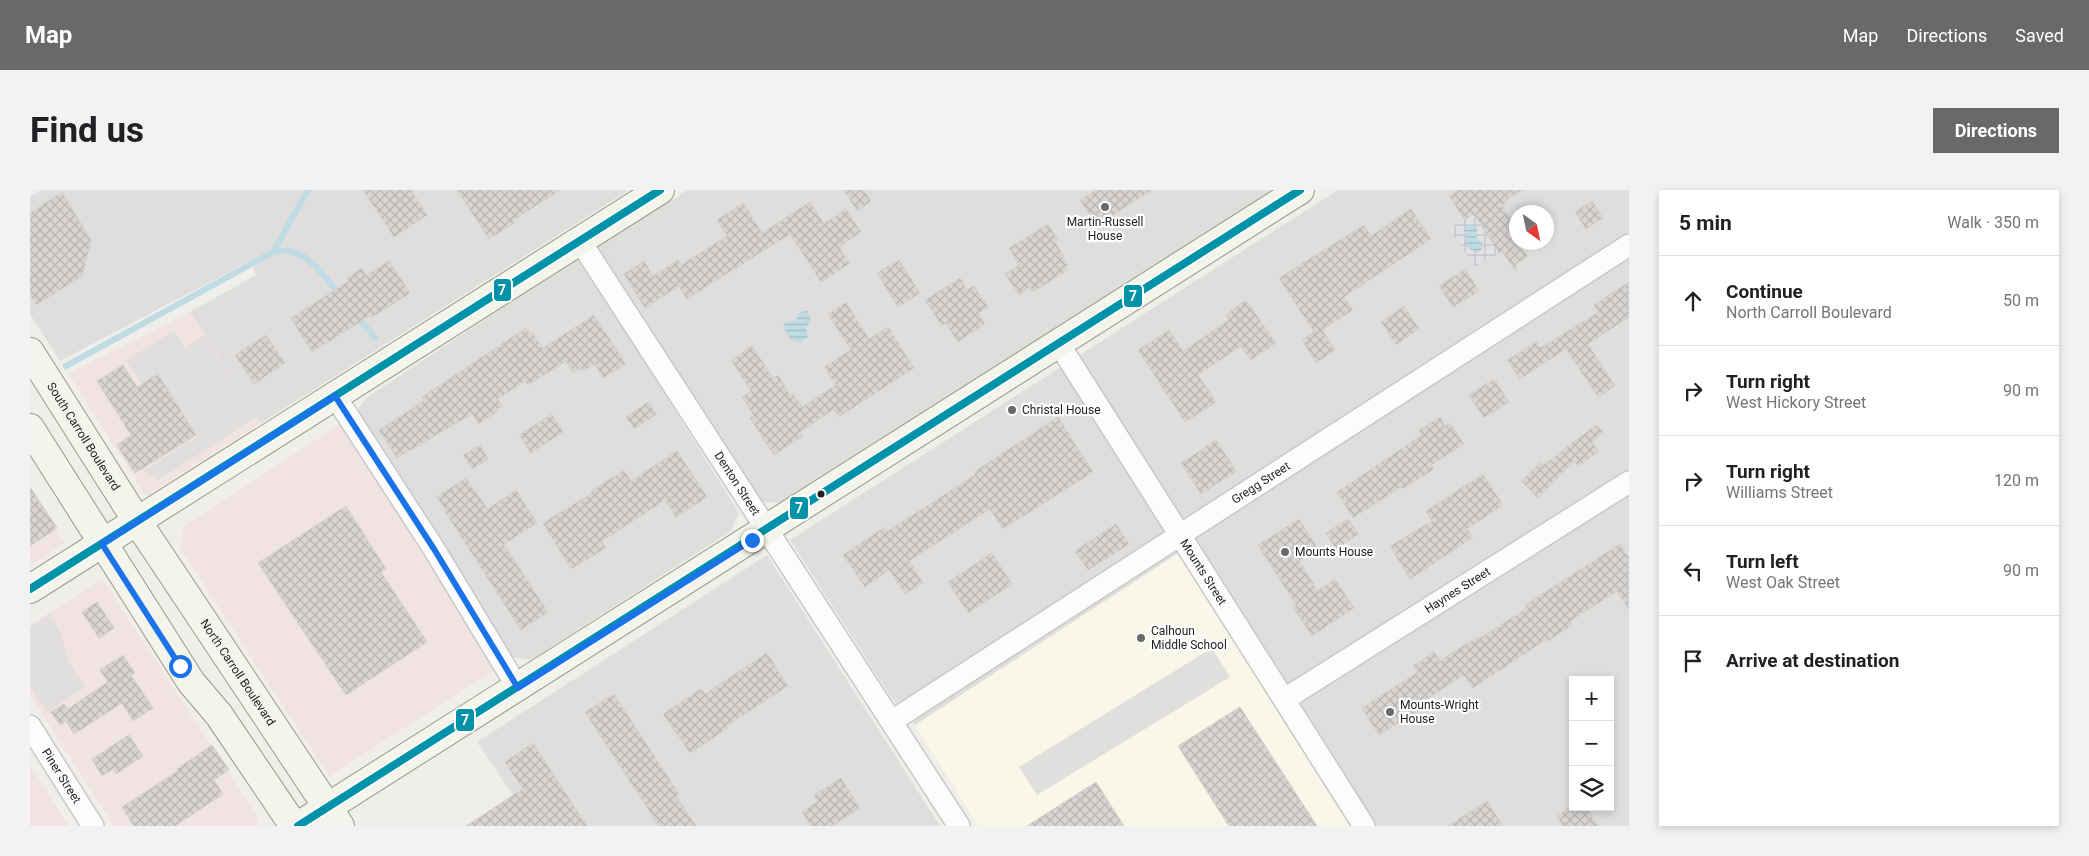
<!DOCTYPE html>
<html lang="en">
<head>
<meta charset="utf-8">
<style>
  :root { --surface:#fff; --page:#f2f2f2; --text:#202124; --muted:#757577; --line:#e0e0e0; --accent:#6a6968 }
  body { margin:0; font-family:Roboto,sans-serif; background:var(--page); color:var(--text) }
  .controls { position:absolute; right:15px; bottom:15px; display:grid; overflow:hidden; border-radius:0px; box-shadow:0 2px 8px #0003 }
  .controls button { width:45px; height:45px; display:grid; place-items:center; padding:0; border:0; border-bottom:1px solid var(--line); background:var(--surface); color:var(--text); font:25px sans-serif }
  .compass { position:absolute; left:1479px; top:15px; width:45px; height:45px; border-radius:50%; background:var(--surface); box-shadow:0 2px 8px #0003; rotate:147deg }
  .stop { position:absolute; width:15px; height:15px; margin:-11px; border:4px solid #1a73e8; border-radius:50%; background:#fff }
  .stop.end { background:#1a73e8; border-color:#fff; box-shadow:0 1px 5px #0008 }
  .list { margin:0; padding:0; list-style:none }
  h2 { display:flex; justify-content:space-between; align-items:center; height:65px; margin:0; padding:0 20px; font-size:21px }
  h2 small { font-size:16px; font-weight:400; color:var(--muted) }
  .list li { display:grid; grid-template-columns:32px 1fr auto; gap:15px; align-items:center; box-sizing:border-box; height:90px; padding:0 20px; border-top:1px solid var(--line) }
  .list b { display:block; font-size:19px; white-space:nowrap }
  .list p { margin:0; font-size:16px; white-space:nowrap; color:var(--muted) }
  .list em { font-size:16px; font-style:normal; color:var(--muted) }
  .icon { flex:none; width:28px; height:28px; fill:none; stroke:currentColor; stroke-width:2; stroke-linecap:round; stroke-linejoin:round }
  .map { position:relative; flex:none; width:1599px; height:636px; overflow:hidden; border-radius:0px }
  header { display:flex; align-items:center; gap:30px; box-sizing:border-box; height:70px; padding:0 25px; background:var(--accent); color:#fff }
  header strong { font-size:24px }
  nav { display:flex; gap:28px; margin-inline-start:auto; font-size:18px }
  .intro { display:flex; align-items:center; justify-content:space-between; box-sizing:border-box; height:120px; padding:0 30px }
  h1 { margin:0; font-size:35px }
  .button { padding:12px 22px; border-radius:0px; background:var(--accent); color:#fff; font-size:18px; font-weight:700 }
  main { display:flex; gap:30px; padding:0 30px }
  aside { flex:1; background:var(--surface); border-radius:0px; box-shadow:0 2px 8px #0003 }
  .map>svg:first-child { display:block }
</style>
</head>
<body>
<header>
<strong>Map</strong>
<nav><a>Map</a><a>Directions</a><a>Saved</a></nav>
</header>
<div class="intro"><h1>Find us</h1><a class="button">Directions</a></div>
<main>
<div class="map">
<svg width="1599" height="636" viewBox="0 0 1599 636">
  <defs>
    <pattern id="plaza-grid" width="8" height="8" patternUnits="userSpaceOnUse" patternTransform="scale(1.25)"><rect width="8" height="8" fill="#e2e1e5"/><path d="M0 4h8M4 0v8" fill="none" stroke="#c2c1c4"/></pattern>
    <pattern id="water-rules" width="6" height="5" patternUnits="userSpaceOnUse" patternTransform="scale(1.25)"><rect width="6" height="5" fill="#bfdbe3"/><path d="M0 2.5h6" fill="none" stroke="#a4bcc2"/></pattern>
    <pattern id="building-cross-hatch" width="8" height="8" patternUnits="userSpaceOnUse" patternTransform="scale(1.25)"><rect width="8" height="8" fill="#d7d4d2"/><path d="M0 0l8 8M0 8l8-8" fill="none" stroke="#b8b6b4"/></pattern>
  </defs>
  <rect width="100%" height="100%" fill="#f0eeeb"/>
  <!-- residential -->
  <path fill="#dfdedc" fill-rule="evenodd" d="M11 0H599L231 233 160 122 226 85 220 71 30 171 0 124V7Z
    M658 0H1243L749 313 729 311 566 60 573 46 611 22 636 14Z
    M1308 0H1599V636H948L885 535 861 507 760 350ZM1486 22H1516V52H1486ZM1543 490H1580V617H1543Z
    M534 71H552L709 323 701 341 501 470 483 467 326 223 336 208 504 97 509 87Z
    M737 365 910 636H503L447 552Z"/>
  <!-- commercial -->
  <path fill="#f1e3e1" d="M160 122 231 233 116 306 38 183Z
    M312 233 465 480 299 586 150 358 154 336Z
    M0 297 35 353 0 376Z
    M72 389 226 624 228 634 225 636H84L0 505V435Z
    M0 575 39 636H0Z"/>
  <!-- education -->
  <path fill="#f8f7e8" d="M1150 362 1323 636H948L885 535Z"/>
  <!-- parking -->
  <path fill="#e0dfde" d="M718 0H777L782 7 740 34Z
    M528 94 553 133 518 156 493 117Z
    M144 140 155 157 174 145 227 227 128 290 113 281 167 246 127 185 112 194 96 171Z
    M606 172 627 205 570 241 538 191 565 174 576 191Z
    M19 424 28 437 40 474 55 497 17 522 0 496V437Z
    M1182 458 1200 487 1007 605 989 577Z"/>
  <!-- plaza -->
  <path fill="url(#plaza-grid)" d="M1461 13 1460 48 1469 63 1446 77 1419 39Z"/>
  <!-- water -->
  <path fill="url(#water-rules)" d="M1437 35H1444L1447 39V48L1452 53 1453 58 1448 63 1436 57V44L1433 42Z
    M777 120 781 129 776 138 778 147 771 153 760 149 753 136 755 133 766 130 768 124Z"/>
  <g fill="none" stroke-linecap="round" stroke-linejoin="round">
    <!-- stream -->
    <path stroke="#bfdbe3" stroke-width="6" d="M243 62 278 0
      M327 126 345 148
      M36 176 243 62C248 62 254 60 259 61 281 65 296 88 310 105"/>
  </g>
  <!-- building -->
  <path fill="url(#building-cross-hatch)" stroke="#d3d0cc" d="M333 0H381L397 25 364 47Z
    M427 0H530L482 31 484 33 459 49Z
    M814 0H834L841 11 827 21Z
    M1066 0H1122L1078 28 1076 25 1064 32 1050 10Z
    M1428 0H1492L1476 10 1477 12 1472 16 1486 37V52L1498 66 1486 74V82L1472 61 1469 63 1444 24 1435 30 1419 6Z
    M32 2 61 50 52 86 6 115 0 105V23Z
    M1562 11 1573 28 1556 39 1545 22Z
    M780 12 794 34 816 19 831 42 809 57 820 73 791 92 760 44 657 109 649 96 615 118 594 84 614 71 623 86 648 70 651 75 697 46 687 30 713 13 732 43Z
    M1381 19 1401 49 1314 107 1323 120 1292 140 1305 160 1286 173 1272 150 1284 142 1249 88 1334 35 1341 46Z
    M1018 34 1028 50 1025 52 1034 66 1032 67 1038 75 1035 77 1038 80 1003 102 1000 97 989 105 975 84 989 75 979 58Z
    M869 70 890 103 868 117 847 83Z
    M359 71 380 103 342 127 341 125 282 162 261 128 319 91 317 88 332 78 336 85Z
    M1435 79 1449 101 1423 117 1409 96Z
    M930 88 937 100 944 96 958 117 948 123 955 134 928 152 916 133 912 136 895 110Z
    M1599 92V127L1558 154 1585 196 1568 207 1536 159 1490 189 1477 170 1506 152 1510 158 1569 122 1564 115Z
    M1216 110 1246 153 1221 170 1211 156 1168 185 1186 212 1155 232 1108 160 1139 140 1153 161 1199 130 1196 125Z
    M816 112 839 149 858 137 884 178 809 227 804 219 770 242 773 246 744 265 720 228 724 226 712 207 721 201 701 170 722 156 743 188 748 185 760 205 763 203 772 217 806 195 794 177 821 160 798 124Z
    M1374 116 1389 139 1366 155 1351 132Z
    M564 125 596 174 573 188 565 174 553 181 551 178 543 183 536 171 498 195 495 191 468 209 472 216 468 219 469 220 449 234 442 224 367 268 349 240 394 211 392 207 496 138 500 143 502 142 513 158Z
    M236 145 255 173 224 194 205 165Z
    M93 175 107 197 128 184 166 245 105 283 87 255 101 245 67 191Z
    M1464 189 1479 212 1454 228 1439 205Z
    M618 212 627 224 604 239 596 227Z
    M522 224 533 242 501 263 489 245Z
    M1028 227 1063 282 973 339 960 319 879 371 893 393 875 404 859 380 835 397 813 365 855 337 858 341 945 285 944 282Z
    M1410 227 1415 236 1420 233 1434 254 1401 275 1404 279 1373 299 1371 297 1323 328 1307 302 1392 245 1389 240Z
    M1566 235 1573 242 1562 252 1569 261 1548 277 1544 271 1508 308 1491 291 1511 272 1514 275Z
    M1186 250 1206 281 1171 304 1151 273Z
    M450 255 458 269 442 279 433 265Z
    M647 261 677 307 646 327 635 310 572 351 576 358 541 379 513 333 562 303 561 301 594 280 601 291Z
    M1453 284 1473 315 1437 339 1443 347 1380 389 1360 356 1402 331 1396 321Z
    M436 288 458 319 486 300 507 333 474 354 518 422 491 440 414 320 415 319 407 307Z
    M0 297 27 338 0 356Z
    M316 316 356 379 351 382 397 452 316 505 228 373Z
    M1269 329 1288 359 1269 371 1288 401 1305 389 1324 418 1282 446 1263 417 1266 415 1228 355Z
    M1318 329 1328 344 1306 359 1296 343Z
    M1086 334 1099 354 1058 380 1045 361Z
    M1590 354 1599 368V420L1587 401 1540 431 1542 435 1518 451 1517 449 1443 498 1434 485 1387 515 1390 520 1382 525 1383 527 1370 536 1368 533 1349 545 1332 518 1388 482 1383 476 1404 462 1410 471 1447 447 1449 449 1497 418 1495 415Z
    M962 363 982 394 938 423 918 392Z
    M67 412 84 438 69 448 52 422Z
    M737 463 758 496 696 536 698 538 660 563 633 524 671 499 675 504Z
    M93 465 105 483 101 485 123 518 103 531 92 513 44 544 36 531 30 535 21 522 34 514 38 519 78 492 70 480Z
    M584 504 649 604 646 606 666 636H629L555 522Z
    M1210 517 1287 636H1199L1148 556Z
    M99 545 113 566 86 584 83 579 72 586 62 569Z
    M503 553 557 636H436L493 599 475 572Z
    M182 555 199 580 184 590 193 604 145 636H104L92 617 148 581 147 579Z
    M811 588 830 618 802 636H781L772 622 788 611 784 605Z
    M1066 592 1094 636H997Z
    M1457 611 1473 636H1418Z
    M1540 617H1556L1568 636H1533L1527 626Z"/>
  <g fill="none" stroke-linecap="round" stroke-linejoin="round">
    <!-- minor casing -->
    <g stroke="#c9c8c7" stroke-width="24">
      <g id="minor">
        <path id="s1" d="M550 51 929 636"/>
        <path id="s2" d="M1029 154 1334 636"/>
        <path d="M305 206 404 359 488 498"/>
        <path id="s3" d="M1255 509 1599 292"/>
        <path id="s4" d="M862 531 1599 55"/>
        <path id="s5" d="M0 536 63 636"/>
      </g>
    </g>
    <!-- secondary casing -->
    <g stroke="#999a82" stroke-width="30">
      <g id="secondary">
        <path id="s6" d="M0 162 107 331 310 636"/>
        <path d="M0 238 161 492 189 525 264 636"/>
        <path d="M0 399 630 0"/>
        <path d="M268 636 1270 0"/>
      </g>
    </g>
    <!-- minor -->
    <use href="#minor" stroke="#fdfcfc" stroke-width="21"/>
    <!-- secondary -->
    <use href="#secondary" stroke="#f4f4ed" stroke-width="28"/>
    <!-- bus-1 casing -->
    <g stroke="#fff" stroke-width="11">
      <path id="bus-1" d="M0 399 630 0
        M268 636 1270 0"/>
    </g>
    <!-- bus-1 -->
    <use href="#bus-1" stroke="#0092a9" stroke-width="8"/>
  </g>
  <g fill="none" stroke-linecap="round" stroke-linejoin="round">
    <!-- route -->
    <path stroke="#1a73e8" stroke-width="6" d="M150 476 72 354 305 206 404 359 488 498 722 350"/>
  </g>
  <!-- markers -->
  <g fill="#6a6968" stroke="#fff" stroke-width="2">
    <circle cx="1075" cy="17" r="5"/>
    <circle cx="982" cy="220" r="5"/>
    <circle cx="1255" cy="362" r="5"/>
    <circle cx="1111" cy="448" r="5"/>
    <circle cx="1360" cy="522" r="5"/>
  </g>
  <circle fill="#222" stroke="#fff" stroke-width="2" cx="791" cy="304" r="4.5"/>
  <g text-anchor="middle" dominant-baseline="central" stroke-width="4.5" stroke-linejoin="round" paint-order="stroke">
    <!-- poi labels -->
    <g font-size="12" fill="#222" stroke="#fff" text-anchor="start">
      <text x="1075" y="32" text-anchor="middle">Martin-Russell<tspan x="1075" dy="14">House</tspan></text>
      <text x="992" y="220">Christal House</text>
      <text x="1265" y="362">Mounts House</text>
      <text x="1121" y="441">Calhoun<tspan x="1121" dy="14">Middle School</tspan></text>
      <text x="1370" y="515">Mounts-Wright<tspan x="1370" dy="14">House</tspan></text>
    </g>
    <!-- street labels -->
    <g font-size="12" fill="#222" stroke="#fff">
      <text stroke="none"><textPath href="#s6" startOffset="100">South Carroll Boulevard</textPath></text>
      <text stroke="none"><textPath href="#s1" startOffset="289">Denton Street</textPath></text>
      <text stroke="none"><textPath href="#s4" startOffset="439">Gregg Street</textPath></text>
      <text stroke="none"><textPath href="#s2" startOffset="270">Mounts Street</textPath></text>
      <text stroke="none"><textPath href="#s3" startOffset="204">Haynes Street</textPath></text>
      <text stroke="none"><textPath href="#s6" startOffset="382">North Carroll Boulevard</textPath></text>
      <text stroke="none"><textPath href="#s5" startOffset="59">Piner Street</textPath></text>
    </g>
  </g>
  <g stroke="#fff" stroke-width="2">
    <rect x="463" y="88" width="19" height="24" rx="5" fill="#0092a9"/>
    <rect x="1093" y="94" width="20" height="24" rx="5" fill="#0092a9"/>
    <rect x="759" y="306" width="20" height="24" rx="5" fill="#0092a9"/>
    <rect x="425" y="518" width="20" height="24" rx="5" fill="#0092a9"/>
  </g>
  <g font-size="14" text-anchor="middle" font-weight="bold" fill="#fff">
    <text x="472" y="105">7</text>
    <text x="1103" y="111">7</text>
    <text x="769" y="323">7</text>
    <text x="435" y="535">7</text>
  </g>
</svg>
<div class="controls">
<button>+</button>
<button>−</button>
<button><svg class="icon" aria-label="layers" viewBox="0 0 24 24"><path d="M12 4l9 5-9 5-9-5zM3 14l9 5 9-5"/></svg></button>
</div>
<svg class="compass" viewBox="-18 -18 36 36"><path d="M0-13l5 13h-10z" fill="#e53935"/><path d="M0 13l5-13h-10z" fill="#757577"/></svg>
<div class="stop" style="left:150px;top:476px"></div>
<div class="stop end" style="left:722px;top:350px"></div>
</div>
<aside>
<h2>5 min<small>Walk · 350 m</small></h2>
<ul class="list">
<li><svg class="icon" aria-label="ahead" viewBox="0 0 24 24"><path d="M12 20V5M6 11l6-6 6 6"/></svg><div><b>Continue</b><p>North Carroll Boulevard</p></div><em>50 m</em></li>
<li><svg class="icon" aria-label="right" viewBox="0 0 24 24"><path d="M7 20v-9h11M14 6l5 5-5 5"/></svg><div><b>Turn right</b><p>West Hickory Street</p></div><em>90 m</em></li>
<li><svg class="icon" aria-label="right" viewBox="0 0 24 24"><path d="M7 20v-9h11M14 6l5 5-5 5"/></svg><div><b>Turn right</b><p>Williams Street</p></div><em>120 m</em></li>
<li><svg class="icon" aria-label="left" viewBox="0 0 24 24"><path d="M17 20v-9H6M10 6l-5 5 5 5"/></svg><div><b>Turn left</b><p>West Oak Street</p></div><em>90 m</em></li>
<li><svg class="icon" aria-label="arrive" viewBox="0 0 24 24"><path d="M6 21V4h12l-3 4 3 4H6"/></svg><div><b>Arrive at destination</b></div></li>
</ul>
</aside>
</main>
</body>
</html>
